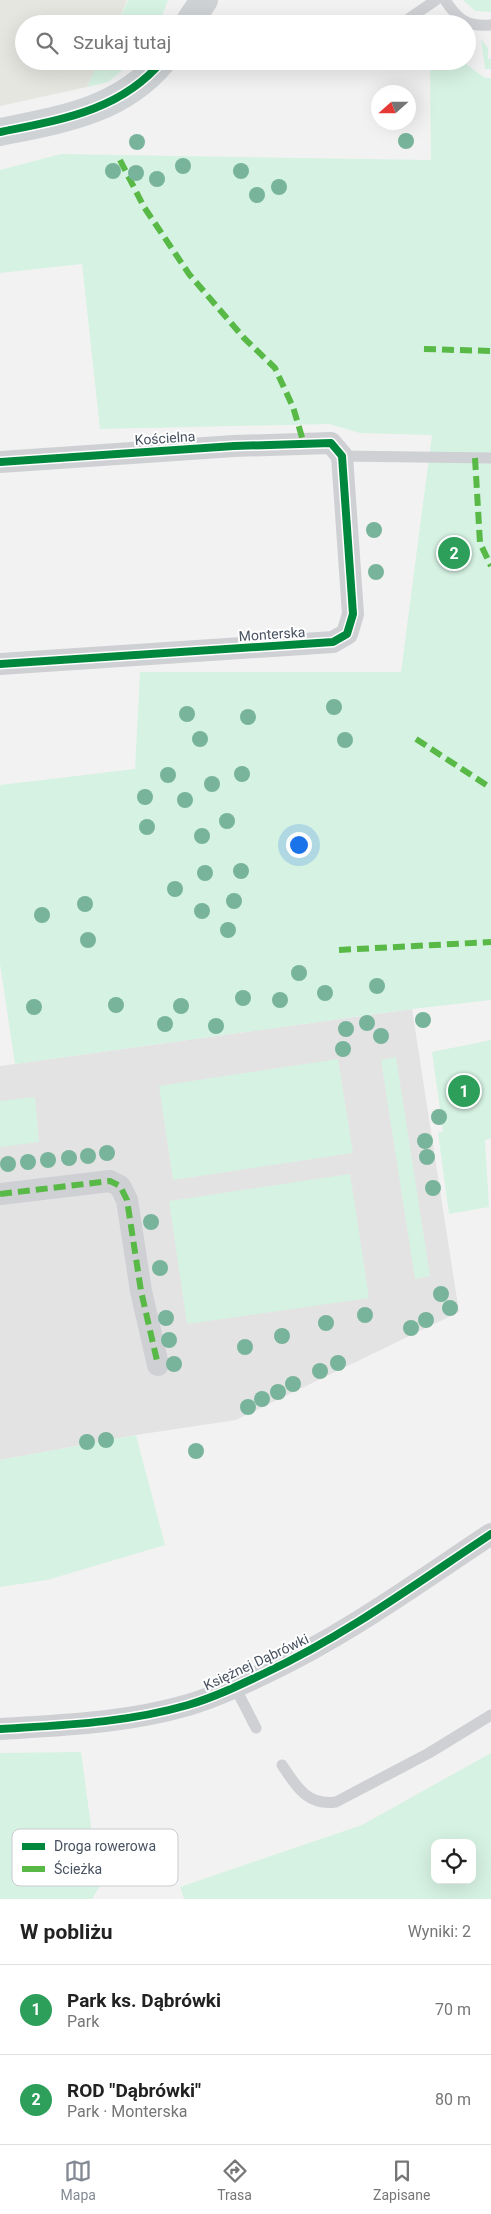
<!DOCTYPE html>
<html lang="pl">
<head>
<meta charset="utf-8">
<style>
  :root { --surface:#fff; --page:#f6f6f6; --text:#222; --muted:#767676; --line:#e0e0e0; --accent:#848a93 }
  body { margin:0; font-family:Roboto,sans-serif; background:var(--page); color:var(--text) }
  .controls { position:absolute; right:15px; bottom:15px; display:grid; overflow:hidden; border-radius:10px; box-shadow:0 5px 20px #0002 }
  .controls button { width:45px; height:45px; display:grid; place-items:center; padding:0; border:0; border-bottom:1px solid var(--line); background:var(--surface); color:var(--text); font:25px sans-serif }
  .compass { position:absolute; left:371px; top:85px; width:45px; height:45px; border-radius:50%; background:var(--surface); box-shadow:0 5px 20px #0002; rotate:249deg }
  .you { position:absolute; left:298px; top:844px; width:18px; height:18px; margin:-12px; border:4px solid #fff; border-radius:50%; background:#1a73e8; box-shadow:0 0 0 8px #1a73e833 }
  .badge { display:grid; place-items:center; width:32px; height:32px; border-radius:50%; background:var(--accent); color:#fff; font-size:16px; font-weight:700 }
  .pin { position:absolute; translate:-50% -50%; border:2px solid #fff; box-shadow:0 1px 5px #0006 }
  .list { margin:0; padding:0; list-style:none }
  h2 { display:flex; justify-content:space-between; align-items:center; height:65px; margin:0; padding:0 20px; font-size:21px }
  h2 small { font-size:16px; font-weight:400; color:var(--muted) }
  .list li { display:grid; grid-template-columns:32px 1fr auto; gap:15px; align-items:center; box-sizing:border-box; height:90px; padding:0 20px; border-top:1px solid var(--line) }
  .list b { display:block; font-size:19px; white-space:nowrap }
  .list p { margin:0; font-size:16px; white-space:nowrap; color:var(--muted) }
  .list em { font-size:16px; font-style:normal; color:var(--muted) }
  .icon { flex:none; width:28px; height:28px; fill:none; stroke:currentColor; stroke-width:2; stroke-linecap:round; stroke-linejoin:round }
  .map { position:relative; flex:none; width:491px; height:1899px; overflow:hidden }
  .search { position:absolute; background:var(--surface); box-shadow:0 5px 20px #0002; left:15px; right:15px; top:15px; height:55px; display:flex; align-items:center; gap:12px; box-sizing:border-box; padding:0 18px; border-radius:28px; color:var(--muted); font-size:19px }
  .sheet { height:245px; background:var(--surface) }
  nav { display:flex; justify-content:space-around; align-items:center; box-sizing:border-box; height:70px; border-top:1px solid var(--line); background:var(--surface); font-size:14px; color:var(--muted) }
  nav a { display:grid; justify-items:center; gap:2px }
  nav .on { color:var(--accent) }
  .map>svg:first-child { display:block }
</style>
</head>
<body>
<div class="map">
<svg width="491" height="1899" viewBox="0 0 491 1899">
  <rect width="100%" height="100%" fill="#f3f2f2"/>
  <!-- commercial -->
  <path fill="#e6e6e1" d="M0 0H127L117 24H24V61H99L87 87 0 106Z"/>
  <!-- education -->
  <path fill="#e4e3e4" d="M412 1009 459 1312 236 1420 136 1435 0 1460V1066Z"/>
  <!-- green -->
  <path fill="#d6f2e3" fill-rule="evenodd" d="M128 0H168L159 24H117Z
    M463 0H491V12L475 11Z
    M481 39 488 48V59H491V69H485Z
    M99 61H133L108 82 87 87Z
    M430 61H462L485 78H491V1000L412 1009 15 1064 0 964V785L135 769 140 672H401L432 435 360 433 329 424 100 429 82 264 0 273V170L61 154 431 160Z
    M491 1040V1138L485 1140 489 1207 449 1214 438 1133 443 1131 432 1052Z
    M396 1057 430 1276 415 1279 381 1060Z
    M338 1059 353 1153 173 1180 159 1086Z
    M35 1097 39 1142 0 1147V1101Z
    M350 1174 369 1298 187 1324 169 1201Z
    M136 1435 165 1545 47 1580 0 1587V1460Z
    M81 1752 93 1841 107 1874 92 1899H0V1753Z
    M491 1753V1899H184L180 1887 362 1825ZM435 1843H472V1880H435Z"/>
  <g fill="none" stroke-linecap="round" stroke-linejoin="round">
    <!-- lane -->
    <path stroke="#ced0d3" stroke-width="11" d="M445 0C458 20 467 27 491 25
      M401 24 436 0
      M342 456 491 458
      M235 1687 256 1728
      M282 1765C296 1786 307 1806 336 1802L429 1753 491 1715"/>
    <!-- street -->
    <path stroke="#ced0d3" stroke-width="22" d="M0 462 234 446 331 443 342 456 353 614 347 634 333 642 0 664
      M0 1194 110 1181 120 1186 127 1200 141 1291 158 1365
      M0 1729C63 1725 126 1723 188 1705 215 1697 240 1685 265 1673 346 1635 417 1583 491 1534"/>
    <!-- secondary -->
    <path stroke="#ced2d5" stroke-width="28" d="M188 24 204 0
      M0 132C59 120 121 111 162 61"/>
    <!-- quiet -->
    <path stroke="#58b947" stroke-width="6" stroke-dasharray="12 6" stroke-linecap="butt" d="M120 160 144 207 189 274 244 338 275 368 293 407 304 444
      M424 349 491 351
      M475 458 480 543 491 566
      M416 739 491 788
      M339 950 491 942
      M0 1194 110 1181 120 1186 127 1200 141 1291 158 1365"/>
    <!-- cycleway casing -->
    <g stroke="#fff" stroke-width="11">
      <path id="cycleway" d="M0 132C59 120 121 111 162 61
        M0 462 234 446 331 443 342 456 353 614 347 634 333 642 0 664
        M0 1729C63 1725 126 1723 188 1705 215 1697 240 1685 265 1673 346 1635 417 1583 491 1534"/>
    </g>
    <!-- cycleway -->
    <use href="#cycleway" stroke="#00873e" stroke-width="8"/>
  </g>
  <!-- trees -->
  <g fill="#77b49b">
    <circle cx="406" cy="141" r="8"/>
    <circle cx="137" cy="142" r="8"/>
    <circle cx="183" cy="166" r="8"/>
    <circle cx="113" cy="171" r="8"/>
    <circle cx="241" cy="171" r="8"/>
    <circle cx="136" cy="173" r="8"/>
    <circle cx="157" cy="179" r="8"/>
    <circle cx="279" cy="187" r="8"/>
    <circle cx="257" cy="195" r="8"/>
    <circle cx="374" cy="530" r="8"/>
    <circle cx="376" cy="572" r="8"/>
    <circle cx="334" cy="707" r="8"/>
    <circle cx="187" cy="714" r="8"/>
    <circle cx="248" cy="717" r="8"/>
    <circle cx="200" cy="739" r="8"/>
    <circle cx="345" cy="740" r="8"/>
    <circle cx="242" cy="774" r="8"/>
    <circle cx="168" cy="775" r="8"/>
    <circle cx="212" cy="784" r="8"/>
    <circle cx="145" cy="797" r="8"/>
    <circle cx="185" cy="800" r="8"/>
    <circle cx="227" cy="821" r="8"/>
    <circle cx="147" cy="827" r="8"/>
    <circle cx="202" cy="836" r="8"/>
    <circle cx="241" cy="871" r="8"/>
    <circle cx="205" cy="873" r="8"/>
    <circle cx="175" cy="889" r="8"/>
    <circle cx="234" cy="901" r="8"/>
    <circle cx="85" cy="904" r="8"/>
    <circle cx="202" cy="911" r="8"/>
    <circle cx="42" cy="915" r="8"/>
    <circle cx="228" cy="930" r="8"/>
    <circle cx="88" cy="940" r="8"/>
    <circle cx="299" cy="973" r="8"/>
    <circle cx="377" cy="986" r="8"/>
    <circle cx="325" cy="993" r="8"/>
    <circle cx="243" cy="998" r="8"/>
    <circle cx="280" cy="1000" r="8"/>
    <circle cx="116" cy="1005" r="8"/>
    <circle cx="181" cy="1006" r="8"/>
    <circle cx="34" cy="1007" r="8"/>
    <circle cx="423" cy="1020" r="8"/>
    <circle cx="367" cy="1023" r="8"/>
    <circle cx="165" cy="1024" r="8"/>
    <circle cx="216" cy="1026" r="8"/>
    <circle cx="346" cy="1029" r="8"/>
    <circle cx="381" cy="1036" r="8"/>
    <circle cx="343" cy="1049" r="8"/>
    <circle cx="439" cy="1117" r="8"/>
    <circle cx="425" cy="1141" r="8"/>
    <circle cx="107" cy="1153" r="8"/>
    <circle cx="88" cy="1156" r="8"/>
    <circle cx="427" cy="1157" r="8"/>
    <circle cx="69" cy="1158" r="8"/>
    <circle cx="48" cy="1160" r="8"/>
    <circle cx="28" cy="1162" r="8"/>
    <circle cx="8" cy="1164" r="8"/>
    <circle cx="433" cy="1188" r="8"/>
    <circle cx="151" cy="1222" r="8"/>
    <circle cx="160" cy="1268" r="8"/>
    <circle cx="441" cy="1294" r="8"/>
    <circle cx="450" cy="1308" r="8"/>
    <circle cx="365" cy="1315" r="8"/>
    <circle cx="166" cy="1318" r="8"/>
    <circle cx="426" cy="1320" r="8"/>
    <circle cx="326" cy="1323" r="8"/>
    <circle cx="411" cy="1328" r="8"/>
    <circle cx="282" cy="1336" r="8"/>
    <circle cx="169" cy="1340" r="8"/>
    <circle cx="245" cy="1347" r="8"/>
    <circle cx="338" cy="1363" r="8"/>
    <circle cx="174" cy="1364" r="8"/>
    <circle cx="320" cy="1371" r="8"/>
    <circle cx="293" cy="1384" r="8"/>
    <circle cx="278" cy="1392" r="8"/>
    <circle cx="262" cy="1399" r="8"/>
    <circle cx="248" cy="1407" r="8"/>
    <circle cx="106" cy="1440" r="8"/>
    <circle cx="87" cy="1442" r="8"/>
    <circle cx="196" cy="1451" r="8"/>
  </g>
  <g text-anchor="middle" dominant-baseline="central" stroke-width="4" stroke-linejoin="round" paint-order="stroke">
    <!-- street labels -->
    <g font-size="14" fill="#485260" stroke="#fff">
      <text transform="translate(165 438) rotate(-4)">Kościelna</text>
      <text transform="translate(272 634) rotate(-4)">Monterska</text>
      <text transform="translate(256 1662) rotate(-25)">Księżnej Dąbrówki</text>
    </g>
  </g>
  <!-- legend -->
  <rect x="12" y="1829" width="166" height="57" rx="8" fill="#fff" stroke="#c8cbcf" stroke-width="1"/>
  <rect x="22" y="1843" width="23" height="7" fill="#00873e"/>
  <rect x="22" y="1866" width="23" height="6" fill="#58b947"/>
  <g font-size="14" fill="#485260">
    <text x="54" y="1851">Droga rowerowa</text>
    <text x="54" y="1874">Ścieżka</text>
  </g>
</svg>
<div class="controls">
<button><svg class="icon" aria-label="locate" viewBox="0 0 24 24"><circle cx="12" cy="12" r="6"/><path d="M12 2v4M12 18v4M2 12h4M18 12h4"/></svg></button>
</div>
<svg class="compass" viewBox="-18 -18 36 36"><path d="M0-13l5 13h-10z" fill="#e53935"/><path d="M0 13l5-13h-10z" fill="#767676"/></svg>
<div class="you"></div>
<div class="pin badge" style="left:464px;top:1091px;background:#2e9e5b">1</div>
<div class="pin badge" style="left:454px;top:553px;background:#2e9e5b">2</div>
<div class="search"><svg class="icon" aria-label="search" viewBox="0 0 24 24"><circle cx="10" cy="10" r="6"/><path d="M15 15l6 6"/></svg>Szukaj tutaj</div>
</div>
<section class="sheet">
<h2>W pobliżu<small>Wyniki: 2</small></h2>
<ul class="list">
<li><span class="badge" style="background:#2e9e5b">1</span><div><b>Park ks. Dąbrówki</b><p>Park</p></div><em>70 m</em></li>
<li><span class="badge" style="background:#2e9e5b">2</span><div><b>ROD &quot;Dąbrówki&quot;</b><p>Park · Monterska</p></div><em>80 m</em></li>
</ul>
</section>
<nav>
<a class="on"><svg class="icon" aria-label="map" viewBox="0 0 24 24"><path d="M3 6l6-2 6 2 6-2v14l-6 2-6-2-6 2zM9 4v14M15 6v14"/></svg>Mapa</a>
<a><svg class="icon" aria-label="directions" viewBox="0 0 24 24"><path d="M12 3l9 9-9 9-9-9zM9 14v-3h6M13 9l2 2-2 2"/></svg>Trasa</a>
<a><svg class="icon" aria-label="saved" viewBox="0 0 24 24"><path d="M7 4h10v16l-5-4-5 4z"/></svg>Zapisane</a>
</nav>
</body>
</html>
